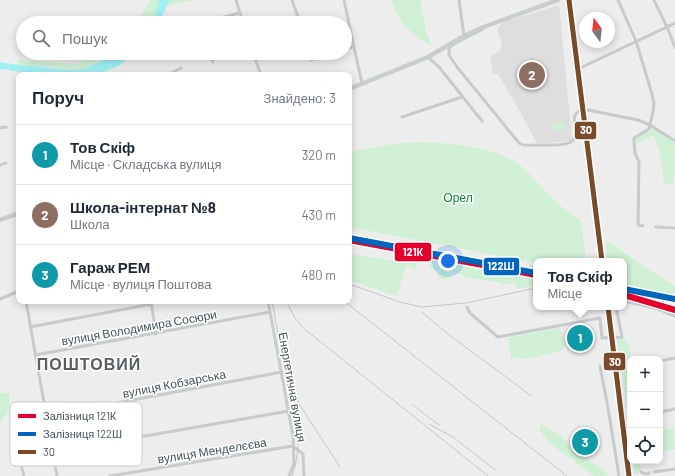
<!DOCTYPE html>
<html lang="uk">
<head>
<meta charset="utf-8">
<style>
  :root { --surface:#fff; --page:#f2f2f3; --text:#1f2937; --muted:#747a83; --line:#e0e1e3; --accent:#7c3aed }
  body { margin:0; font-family:Barlow,sans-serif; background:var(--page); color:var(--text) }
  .controls { position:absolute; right:12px; bottom:12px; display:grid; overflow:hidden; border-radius:8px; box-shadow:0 2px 10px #0003 }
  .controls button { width:36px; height:36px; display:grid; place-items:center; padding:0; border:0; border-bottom:1px solid var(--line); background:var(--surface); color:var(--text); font:20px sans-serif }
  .compass { position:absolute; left:579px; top:12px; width:36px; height:36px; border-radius:50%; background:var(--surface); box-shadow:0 2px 10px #0003; rotate:345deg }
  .you { position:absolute; left:448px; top:261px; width:14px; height:14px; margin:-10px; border:3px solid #fff; border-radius:50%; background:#1a73e8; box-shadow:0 0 0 6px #1a73e833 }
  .badge { display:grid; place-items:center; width:26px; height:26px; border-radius:50%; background:var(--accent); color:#fff; font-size:13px; font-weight:700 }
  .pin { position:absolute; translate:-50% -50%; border:2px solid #fff; box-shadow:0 1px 4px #0006 }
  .popup { position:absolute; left:533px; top:258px; width:94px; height:52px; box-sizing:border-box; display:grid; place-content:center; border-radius:8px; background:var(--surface); filter:drop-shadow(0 1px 3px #0005); font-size:13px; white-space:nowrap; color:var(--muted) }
  .popup b { font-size:15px; color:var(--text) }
  .popup::after { content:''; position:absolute; left:50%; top:100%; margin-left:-8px; border:8px solid transparent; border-top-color:var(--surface) }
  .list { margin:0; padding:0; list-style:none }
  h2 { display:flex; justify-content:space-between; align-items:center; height:52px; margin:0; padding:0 16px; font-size:17px }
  h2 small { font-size:13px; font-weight:400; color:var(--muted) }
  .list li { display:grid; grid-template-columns:26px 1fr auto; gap:12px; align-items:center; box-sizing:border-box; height:60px; padding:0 16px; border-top:1px solid var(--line) }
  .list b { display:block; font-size:15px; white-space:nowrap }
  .list p { margin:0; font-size:13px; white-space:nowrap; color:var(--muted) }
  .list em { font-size:13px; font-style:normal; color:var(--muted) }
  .icon { flex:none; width:22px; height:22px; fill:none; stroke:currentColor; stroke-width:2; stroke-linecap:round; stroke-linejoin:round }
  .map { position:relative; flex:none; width:675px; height:476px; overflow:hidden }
  .search { position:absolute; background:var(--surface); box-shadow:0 2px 10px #0003; left:16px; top:16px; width:336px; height:44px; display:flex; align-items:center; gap:10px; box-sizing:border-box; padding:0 14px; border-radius:22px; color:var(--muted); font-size:15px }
  .panel { position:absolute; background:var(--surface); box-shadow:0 2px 10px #0003; left:16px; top:72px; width:336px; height:232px; border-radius:8px }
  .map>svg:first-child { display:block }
</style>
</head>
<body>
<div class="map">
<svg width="675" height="476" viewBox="0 0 675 476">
  <rect width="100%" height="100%" fill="#eeeded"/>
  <!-- education -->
  <path fill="#dfdedf" d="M559 5 572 139 570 141 539 144 536 142 518 108 498 74 493 75 490 56 499 52 502 44 497 29 502 23Z"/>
  <!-- green -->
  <path fill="#cff0d5" d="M150 0H159L155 15 151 23H137Z
    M170 0H193L167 6Z
    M391 0H420L426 32 432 46C411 35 399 23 391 0Z
    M98 53H112L83 69 66 70 49 67 17 66 18 60 76 64 91 58Z
    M564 123 565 129 554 131 553 124Z
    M650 125 675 141V176H673L674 185 664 184 661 158 654 135 638 143 635 153 634 138 646 131Z
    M422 142C451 143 499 147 522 167 532 176 541 187 550 196 560 206 570 214 581 221L586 261H536V263L349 227V153C373 146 397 143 422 142Z
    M607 240 640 264 675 286V297L624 287V261H607L606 244Z
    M349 254 402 262 403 259 416 261 417 264 415 270 406 266 397 296 349 280Z
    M429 260 536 279V285L517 289 515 283 504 285 501 283 465 277 457 272 451 274 449 278 443 279 438 277V272L429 267 430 263Z
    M558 328C563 335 565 343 563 350L529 359H524L520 357 511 359 508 338Z
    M622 337C630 342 630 350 631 359H630V433L617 340Z
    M9 392V411L0 423V394Z
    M541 424 552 431 557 433 582 456 601 468 609 476H594L577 464 575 461C565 455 545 442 542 432L539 431Z
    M674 426 675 449 660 452V430L664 429 665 431 671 429 670 427Z
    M633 461H640L641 472 634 475Z"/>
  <!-- water -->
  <path fill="#a0f0f2" d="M159 0H170L162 16V23H151L155 15Z
    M112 53H134L120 65 97 75H35L22 73 16 71H10L8 69 0 70V62L25 66H34L66 70 83 69 99 62Z"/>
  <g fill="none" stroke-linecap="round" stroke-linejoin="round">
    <!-- street -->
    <path stroke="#c7cbcc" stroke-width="3" d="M236 0 243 23
      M292 0 300 23
      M344 0 362 84
      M459 0 464 36
      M618 0 636 41 652 94 654 103 653 112 649 129 634 138V144L635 153 639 162 638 225 643 226
      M654 0 667 27 675 47
      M203 23 239 13
      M483 29 452 45 449 49V55L457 67 519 143 523 145C534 145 563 147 571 142 582 135 572 123 575 115 577 112 580 111 583 109L638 120 650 125 675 141
      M345 49 353 47
      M209 53 213 62
      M253 53 261 75
      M309 53 311 60 333 53
      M428 57 439 67 482 121
      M578 69 675 23
      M168 75 181 68
      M402 117 462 97
      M0 128 6 127
      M0 165 6 163
      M656 227 675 228
      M0 299 19 291
      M26 301 57 476
      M151 301 156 334
      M268 301 293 436 294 464 289 476
      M624 301 658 309 675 316
      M467 307 470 313 498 337 600 318 602 338 622 337 616 307
      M30 327 152 304
      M35 355 270 312
      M660 361 675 358
      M600 366 608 408 619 476
      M660 412 675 409
      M47 416 282 372
      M14 437 24 476
      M294 447 303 454 304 476
      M53 452 289 411
      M641 472 645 474 649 473
      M654 472 675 469
      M110 476 293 446"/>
    <!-- secondary -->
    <path stroke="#c8cdce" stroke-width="4.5" d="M569 0 602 261
      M349 89 428 57 464 36 481 28 558 0
      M0 220 19 213
      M615 358 629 476"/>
    <!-- rail -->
    <path stroke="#c2c5c7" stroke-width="1" d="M349 284 400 302 422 307 466 303 536 288
      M624 292 675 301
      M272 301 298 442C298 454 296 465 292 476
      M286 301 295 318 302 327 488 476
      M344 301 567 476
      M422 312C456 343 495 367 531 396
      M292 388 299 404 340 467
      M413 405 439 425
      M429 424 453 437 495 470"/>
    <!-- secondary-bridge -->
    <path stroke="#c8cdce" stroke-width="4.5" d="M608 307 615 358"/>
    <!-- bus-1 casing -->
    <g stroke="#fff" stroke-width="8">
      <path id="bus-1" d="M569 0 602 261
        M608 307 629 476"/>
    </g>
    <!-- bus-1 -->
    <use href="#bus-1" stroke="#7a4b2a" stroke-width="5"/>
    <!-- rail-1 casing -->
    <g stroke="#fff" stroke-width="9">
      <path id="rail-1" d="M349 240 536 275
        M624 295 675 310"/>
    </g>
    <!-- rail-2 casing -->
    <g stroke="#fff" stroke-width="9">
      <path id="rail-2" d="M349 238 536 273
        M624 289 675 299"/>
    </g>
    <!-- rail-1 -->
    <use href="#rail-1" stroke="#e4002b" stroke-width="6"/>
    <!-- rail-2 -->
    <use href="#rail-2" stroke="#0065bd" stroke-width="6"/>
  </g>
  <g text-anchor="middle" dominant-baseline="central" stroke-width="3" stroke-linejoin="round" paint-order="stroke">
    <!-- park labels -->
    <g font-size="12" fill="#0e8233" stroke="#fff">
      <text x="458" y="197">Орел</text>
    </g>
    <!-- street labels -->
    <g font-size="12" fill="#43545b" stroke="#fff">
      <text transform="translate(139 327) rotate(-10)">вулиця Володимира Сосюри</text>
      <text transform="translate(174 383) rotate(-11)">вулиця Кобзарська</text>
      <text transform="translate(293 387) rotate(80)">Енергетична вулиця</text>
      <text transform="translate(212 450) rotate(-9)">вулиця Менделєєва</text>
    </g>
    <!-- district labels -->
    <g font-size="16" font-weight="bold" letter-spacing="1" fill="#585e62" stroke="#fff">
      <text x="89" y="363">ПОШТОВИЙ</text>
    </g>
  </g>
  <!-- legend -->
  <rect x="10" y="402" width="132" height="64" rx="6" fill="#fff" stroke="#c7ccce" stroke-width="1"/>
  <rect x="18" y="414" width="18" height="4" fill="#e4002b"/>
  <rect x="18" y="432" width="18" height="4" fill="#0065bd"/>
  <rect x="18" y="450" width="18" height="4" fill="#7a4b2a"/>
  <g font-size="11" fill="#43545b">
    <text x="43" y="420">Залізниця 121К</text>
    <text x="43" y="438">Залізниця 122Ш</text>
    <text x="43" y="456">30</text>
  </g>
  <g stroke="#fff" stroke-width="1.5">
    <rect x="574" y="121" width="23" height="19" rx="4" fill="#7a4b2a"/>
    <rect x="394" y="242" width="38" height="20" rx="4" fill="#e4002b"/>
    <rect x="483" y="257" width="37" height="19" rx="4" fill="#0065bd"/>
    <rect x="603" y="352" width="23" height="19" rx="4" fill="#7a4b2a"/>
  </g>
  <g font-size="11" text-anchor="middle" font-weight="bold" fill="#fff">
    <text x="586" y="134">30</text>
    <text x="413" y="256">121К</text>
    <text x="501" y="270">122Ш</text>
    <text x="615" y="366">30</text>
  </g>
</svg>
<div class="controls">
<button>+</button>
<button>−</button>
<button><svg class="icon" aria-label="locate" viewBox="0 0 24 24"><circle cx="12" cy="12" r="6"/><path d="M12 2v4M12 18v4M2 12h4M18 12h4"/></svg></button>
</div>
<svg class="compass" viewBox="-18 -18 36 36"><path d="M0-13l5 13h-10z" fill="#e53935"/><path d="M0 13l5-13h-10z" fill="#747a83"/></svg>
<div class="you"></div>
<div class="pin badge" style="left:580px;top:338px;background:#0f9aa8">1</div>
<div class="popup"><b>Тов Скіф</b>Місце</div>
<div class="pin badge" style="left:532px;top:75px;background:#8d6e63">2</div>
<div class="pin badge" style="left:585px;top:442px;background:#0f9aa8">3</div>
<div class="search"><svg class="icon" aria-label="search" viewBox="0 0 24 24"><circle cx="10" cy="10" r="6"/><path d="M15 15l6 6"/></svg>Пошук</div>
<section class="panel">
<h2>Поруч<small>Знайдено: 3</small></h2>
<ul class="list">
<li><span class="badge" style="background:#0f9aa8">1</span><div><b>Тов Скіф</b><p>Місце · Складська вулиця</p></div><em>320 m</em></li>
<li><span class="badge" style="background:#8d6e63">2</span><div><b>Школа-інтернат №8</b><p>Школа</p></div><em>430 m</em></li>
<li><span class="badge" style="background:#0f9aa8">3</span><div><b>Гараж РЕМ</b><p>Місце · вулиця Поштова</p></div><em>480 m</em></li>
</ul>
</section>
</div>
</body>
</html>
